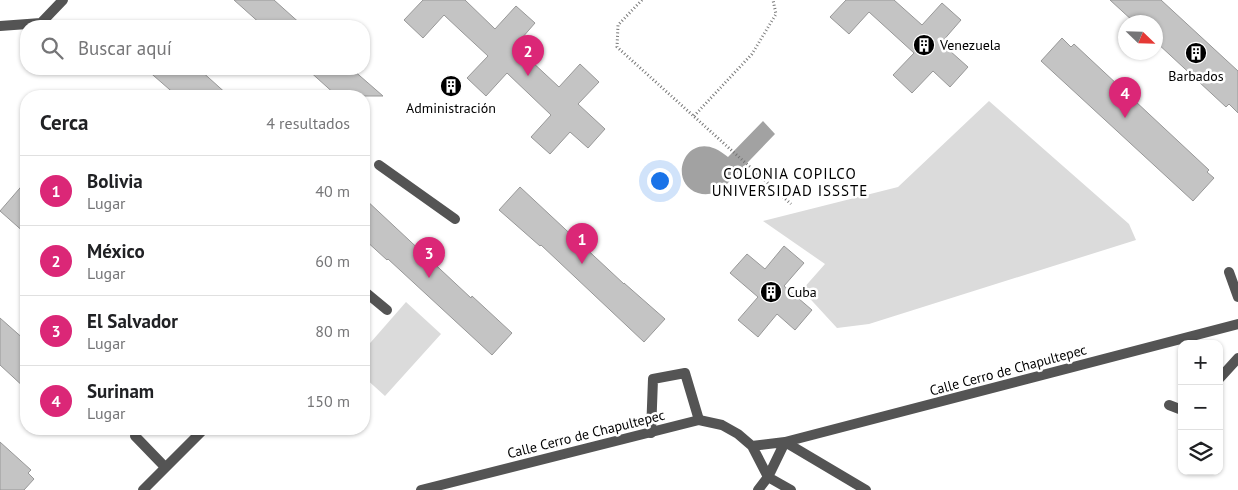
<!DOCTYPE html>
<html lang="es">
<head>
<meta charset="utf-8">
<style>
  :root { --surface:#fff; --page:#f2f2f2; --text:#202124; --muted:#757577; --line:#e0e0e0; --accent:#db2777 }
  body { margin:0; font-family:"PT Sans",sans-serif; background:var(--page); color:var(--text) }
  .controls { position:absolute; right:15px; bottom:15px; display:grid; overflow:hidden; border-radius:10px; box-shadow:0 1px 4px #0004 }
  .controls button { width:45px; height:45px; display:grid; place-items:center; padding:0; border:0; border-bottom:1px solid var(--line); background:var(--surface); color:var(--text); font:25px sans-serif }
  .compass { position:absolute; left:1118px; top:15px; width:45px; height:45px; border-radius:50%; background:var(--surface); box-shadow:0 1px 4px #0004; rotate:113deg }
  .you { position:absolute; left:659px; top:180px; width:18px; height:18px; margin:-12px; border:4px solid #fff; border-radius:50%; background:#1a73e8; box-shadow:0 0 0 8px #1a73e833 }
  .badge { display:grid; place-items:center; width:32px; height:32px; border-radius:50%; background:var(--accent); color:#fff; font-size:16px; font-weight:700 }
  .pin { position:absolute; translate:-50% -41px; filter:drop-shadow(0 1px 2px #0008) }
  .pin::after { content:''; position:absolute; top:26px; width:18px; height:15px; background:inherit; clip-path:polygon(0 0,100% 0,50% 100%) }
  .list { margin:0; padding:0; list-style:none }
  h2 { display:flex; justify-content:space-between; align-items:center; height:65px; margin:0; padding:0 20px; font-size:21px }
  h2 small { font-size:16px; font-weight:400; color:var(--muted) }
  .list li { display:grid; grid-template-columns:32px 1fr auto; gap:15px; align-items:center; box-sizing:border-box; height:70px; padding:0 20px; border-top:1px solid var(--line) }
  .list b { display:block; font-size:19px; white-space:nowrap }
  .list p { margin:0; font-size:16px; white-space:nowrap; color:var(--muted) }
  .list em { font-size:16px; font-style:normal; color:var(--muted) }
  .icon { flex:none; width:28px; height:28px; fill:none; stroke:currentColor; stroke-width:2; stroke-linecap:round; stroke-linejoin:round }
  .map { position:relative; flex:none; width:1238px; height:490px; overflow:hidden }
  .search { position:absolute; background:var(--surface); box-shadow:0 1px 4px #0004; left:20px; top:20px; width:350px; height:55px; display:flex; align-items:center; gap:12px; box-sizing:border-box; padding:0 18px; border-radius:20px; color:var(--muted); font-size:19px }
  .panel { position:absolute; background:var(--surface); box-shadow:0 1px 4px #0004; left:20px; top:90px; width:350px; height:345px; border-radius:20px }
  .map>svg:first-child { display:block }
</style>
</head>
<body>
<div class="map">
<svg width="1238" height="490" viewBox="0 0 1238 490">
  <rect width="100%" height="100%" fill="#fff"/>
  <!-- green -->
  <path fill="#dbdbdb" d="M989 101 1129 224 1136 240 869 324 837 328 802 290 825 264 763 221 898 187Z
    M406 302 441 334 385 396 364 377V350Z"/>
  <!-- water -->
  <path fill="#a2a2a2" d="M763 121 775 134 724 187C716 193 708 196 698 193 664 182 688 122 728 157Z"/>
  <!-- building -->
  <path fill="#c4c4c4" stroke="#989898" d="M234 0H274L303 26H263Z
    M423 0H465L495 29 516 6 535 23 515 46 559 87 580 64 599 82 578 104 605 129 588 148 570 132 550 154 531 137 551 115 507 73 486 96 467 78 488 56 461 31 444 15 423 38 404 20Z
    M846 0H894L922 25 942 3 961 20 941 43 968 67 950 87 933 71 912 93 893 75 914 53 869 12 849 34 830 17Z
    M1110 0H1161L1238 71V113L1229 104 1226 107 1156 42V22H1134Z
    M1062 38 1071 47 1074 44 1209 170 1207 172 1214 178 1193 201 1041 61Z
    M146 69H199L229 96H177Z
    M307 69H352L383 96H337Z
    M26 181V234L0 211Z
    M520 187 624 284V283L665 319 644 342 541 245 540 246 499 210Z
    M364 198 471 298 472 296 512 333 492 355 388 259 387 260 364 239Z
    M784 246 804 263 784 286 812 310 795 330 777 314 758 337 738 320 758 297 730 273 747 254 765 269Z
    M0 318 26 341V389L0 365Z
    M0 442 31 470 28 473 34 479 24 490H0Z"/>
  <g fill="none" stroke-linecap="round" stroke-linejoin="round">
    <!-- path -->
    <path stroke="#767676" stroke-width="3" stroke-dasharray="1 2.5" stroke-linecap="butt" d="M642 0 618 25 617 47 791 204
      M694 116 752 54 776 14 773 0"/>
    <!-- lane -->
    <path stroke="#545454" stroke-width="10" d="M379 165 455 219
      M364 291 387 310
      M651 433 653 379 685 373 699 420
      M135 436 165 467
      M143 490 204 429"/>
    <!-- street -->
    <path stroke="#545454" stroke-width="10" d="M0 26 41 23 63 0
      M1229 272 1238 297
      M1219 379 1238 358
      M1169 405 1182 410
      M752 446 785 442 866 490
      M421 490 699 420 722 425 738 434 752 446 768 477 791 490
      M758 490 768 477 785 442 1238 324"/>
  </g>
  <!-- icons -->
  <defs>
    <g id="building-disc" transform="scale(1.125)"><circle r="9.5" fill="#000" stroke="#fff"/><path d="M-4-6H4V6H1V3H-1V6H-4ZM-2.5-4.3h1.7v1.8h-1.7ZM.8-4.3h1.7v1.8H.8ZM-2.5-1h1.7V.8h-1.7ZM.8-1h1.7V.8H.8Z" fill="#fff"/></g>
  </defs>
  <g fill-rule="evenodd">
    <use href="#building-disc" x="924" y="45"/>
    <use href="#building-disc" x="1196" y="53"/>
    <use href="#building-disc" x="451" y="86"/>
    <use href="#building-disc" x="771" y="292"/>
  </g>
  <g text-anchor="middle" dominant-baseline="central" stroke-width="5" stroke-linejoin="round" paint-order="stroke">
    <!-- poi labels -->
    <g font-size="14" fill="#000" stroke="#fff" text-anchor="start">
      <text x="940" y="45">Venezuela</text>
      <text x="1196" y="76" text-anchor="middle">Barbados</text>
      <text x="451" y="108" text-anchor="middle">Administración</text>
      <text x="787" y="292">Cuba</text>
    </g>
    <!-- street labels -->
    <g font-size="14" fill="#000" stroke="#fff">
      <text transform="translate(1008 370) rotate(-15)">Calle Cerro de Chapultepec</text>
      <text transform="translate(586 434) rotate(-14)">Calle Cerro de Chapultepec</text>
    </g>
    <!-- neighbourhood labels -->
    <g font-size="15" letter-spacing="1" fill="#000" stroke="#fff">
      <text x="790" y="173">COLONIA COPILCO<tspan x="790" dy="17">UNIVERSIDAD ISSSTE</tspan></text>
    </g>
  </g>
</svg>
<div class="controls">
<button>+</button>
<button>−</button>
<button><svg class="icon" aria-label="layers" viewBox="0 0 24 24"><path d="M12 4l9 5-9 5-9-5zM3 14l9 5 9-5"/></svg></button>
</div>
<svg class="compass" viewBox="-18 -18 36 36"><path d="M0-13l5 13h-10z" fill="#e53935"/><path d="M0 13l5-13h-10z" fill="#757577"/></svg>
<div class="you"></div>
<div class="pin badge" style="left:582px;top:264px">1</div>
<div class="pin badge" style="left:528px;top:76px">2</div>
<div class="pin badge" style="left:429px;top:278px">3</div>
<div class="pin badge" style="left:1125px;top:118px">4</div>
<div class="search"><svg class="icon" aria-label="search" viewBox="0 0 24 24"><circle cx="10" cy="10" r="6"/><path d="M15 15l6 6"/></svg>Buscar aquí</div>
<section class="panel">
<h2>Cerca<small>4 resultados</small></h2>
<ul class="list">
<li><span class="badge">1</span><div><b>Bolivia</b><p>Lugar</p></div><em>40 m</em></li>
<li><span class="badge">2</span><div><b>México</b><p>Lugar</p></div><em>60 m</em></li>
<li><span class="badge">3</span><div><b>El Salvador</b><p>Lugar</p></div><em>80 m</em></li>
<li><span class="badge">4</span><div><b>Surinam</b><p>Lugar</p></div><em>150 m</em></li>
</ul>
</section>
</div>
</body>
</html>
